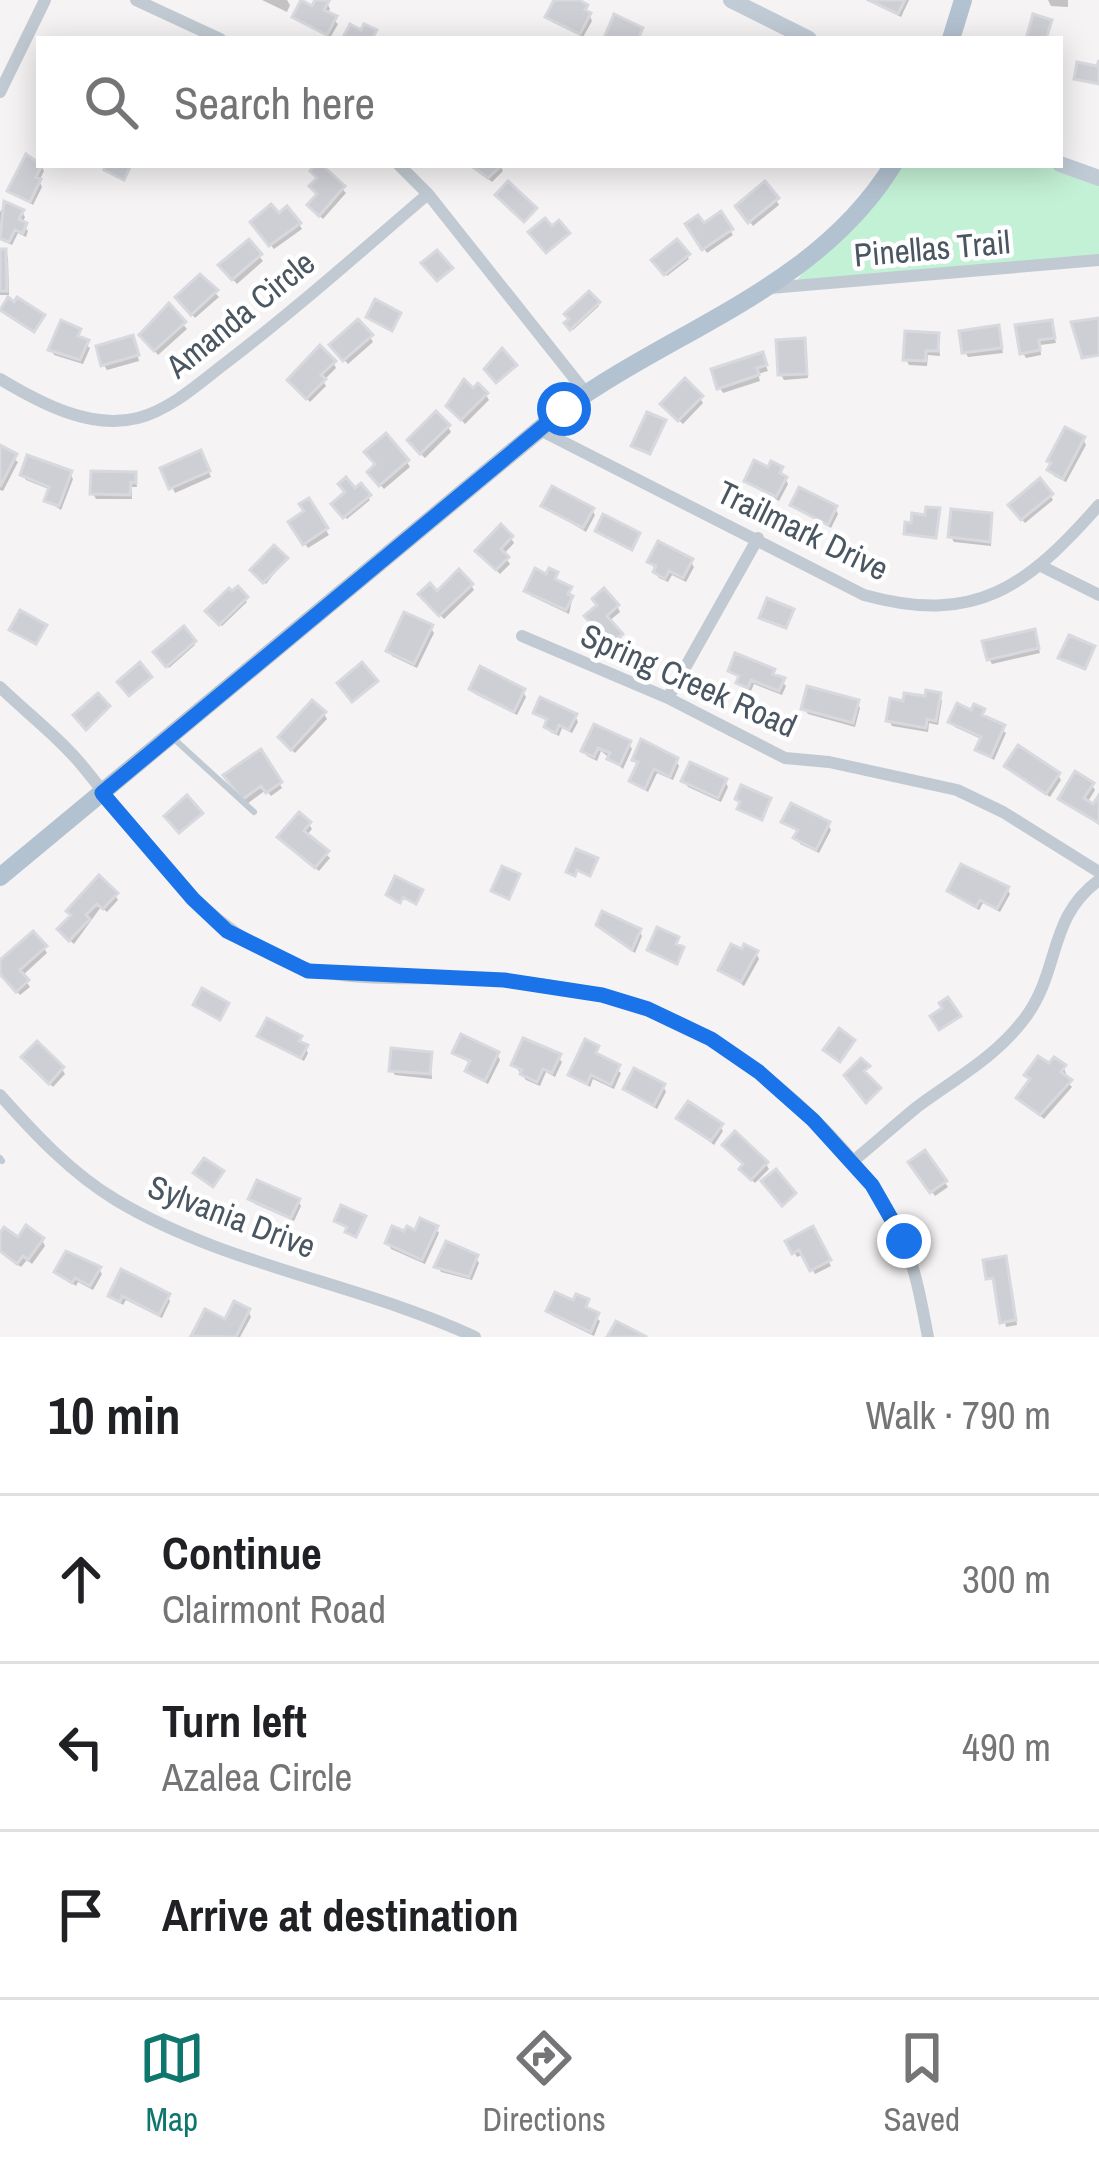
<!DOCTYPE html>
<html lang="en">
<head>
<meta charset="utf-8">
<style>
  :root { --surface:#fff; --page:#f6f6f6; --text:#202124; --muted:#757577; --line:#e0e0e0; --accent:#0f766e }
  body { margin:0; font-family:"Archivo Narrow",sans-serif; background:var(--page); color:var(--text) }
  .stop { position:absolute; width:36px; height:36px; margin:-27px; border:9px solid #1a73e8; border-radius:50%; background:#fff }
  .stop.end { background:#1a73e8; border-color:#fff; box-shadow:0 3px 12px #0008 }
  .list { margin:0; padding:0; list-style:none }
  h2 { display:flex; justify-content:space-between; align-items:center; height:156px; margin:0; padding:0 48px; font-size:51px }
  h2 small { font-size:39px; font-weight:400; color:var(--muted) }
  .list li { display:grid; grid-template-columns:78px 1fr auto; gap:36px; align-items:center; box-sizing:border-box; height:168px; padding:0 48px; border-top:3px solid var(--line) }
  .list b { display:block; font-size:45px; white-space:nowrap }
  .list p { margin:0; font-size:39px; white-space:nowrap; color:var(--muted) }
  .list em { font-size:39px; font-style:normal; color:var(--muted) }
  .icon { flex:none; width:66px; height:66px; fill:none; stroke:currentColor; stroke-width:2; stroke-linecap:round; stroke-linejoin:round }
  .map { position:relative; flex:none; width:1099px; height:1337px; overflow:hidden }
  .search { position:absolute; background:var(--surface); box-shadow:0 6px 30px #0003; left:36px; right:36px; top:36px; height:132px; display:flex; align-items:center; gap:30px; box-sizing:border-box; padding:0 42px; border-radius:0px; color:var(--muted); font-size:45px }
  .sheet { height:660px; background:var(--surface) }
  nav { display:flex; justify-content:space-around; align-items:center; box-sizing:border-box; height:168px; border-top:3px solid var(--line); background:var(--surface); font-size:33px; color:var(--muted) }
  nav a { display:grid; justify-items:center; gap:6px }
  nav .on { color:var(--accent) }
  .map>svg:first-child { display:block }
</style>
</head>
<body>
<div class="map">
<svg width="1099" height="1337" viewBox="0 0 1099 1337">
  <rect width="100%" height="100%" fill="#f5f3f3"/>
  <!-- green -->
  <path fill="#c3f1d5" d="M891 165H1060L1099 178V260L795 282 879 186Z"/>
  <!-- shadow -->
  <path fill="#0003" d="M262 0H287L290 5 287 12Z
    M319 0 327 3 330 9 327 14 338 24 330 38 296 16 313 10Z
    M557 0H572L586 7 592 21 583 37 552 22 549 17Z
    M866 0H909L901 17Z
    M1048 0H1068V7L1051 6Z
    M41 165 44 171 39 181 42 187 33 205 11 190Z
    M471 165H500L503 171 492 182Z
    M319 166 346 193 323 219 314 211 320 195Z
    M776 200 779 205 753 226 742 212Z
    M5 205 22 212 25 217 22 224 28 231 26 237 18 233 12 245 0 240V212Z
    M721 215 733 235 707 253 689 225 703 227Z
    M278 217 299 224 302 229 274 249 256 228Z
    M248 243 263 261 237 284 225 271Z
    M676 243 689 259 667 276 655 261Z
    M0 252 8 257 9 295H0Z
    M200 278 219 297 195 318 182 303Z
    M589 295 599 306 573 330 568 324Z
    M169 308 187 329 158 355 146 341Z
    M1051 323 1056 343 1040 345 1041 355 1026 358 1023 353Z
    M998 328 1003 353 968 357 965 352Z
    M79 332 80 340 90 348 83 364 54 355 51 349Z
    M938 336 940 356 928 355 927 366 909 365 906 359Z
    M370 337 373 342 348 364 336 351Z
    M803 341 808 378 784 380 781 375Z
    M135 344 139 361 107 370 104 365Z
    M764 361 768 371 758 374 760 381 723 393 720 388Z
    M333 362 336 368 323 381 326 386 310 402 294 386Z
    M473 392 486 395 489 400 465 424 453 411Z
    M700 398 703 403 683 424 667 410Z
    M448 427 451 432 425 458 413 446Z
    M1083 439 1086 445 1066 482 1054 476 1051 470Z
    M0 449 18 462 3 491 0 490Z
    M200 454 211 477 175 493 164 470Z
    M407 462 410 467 384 489 373 477Z
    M781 470 788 484 779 501 747 481Z
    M70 474 73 479 61 510 47 501 51 490 26 480 23 475Z
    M135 475 137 487H132V499H96L93 493Z
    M361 487 370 500 347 519 335 504Z
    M1050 495 1053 500 1025 523 1015 511Z
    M308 502 329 535 308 548 292 523 307 513Z
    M793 505 835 508 838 514 831 528Z
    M544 506 592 510 595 515 586 532Z
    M991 516V546L954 542 951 537Z
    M511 538 514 543 503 555 510 564 500 574 482 556Z
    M285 560 266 584 255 573Z
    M651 562H691L694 567 686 582 672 575 668 582 659 578Z
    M556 575 557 584 573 595 569 614 531 596 528 591Z
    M471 585 474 590 444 619 425 600Z
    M238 591 247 602 222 626 210 614Z
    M617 606 620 612 608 622 623 641 614 649 591 622Z
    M430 627 434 633 417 668 392 656 389 651Z
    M183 630 195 645 169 668 157 653Z
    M1036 638 1040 653 992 664 989 659Z
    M731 671 773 672 786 686 782 695 754 684 751 691 743 688 741 679Z
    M472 689 523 692 526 697 517 715 475 694Z
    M939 696 942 701 938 725 929 723 928 732 892 726 889 720Z
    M857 703 860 708 855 727 808 714 804 709Z
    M983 711 985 719 1006 733 994 760 979 750 983 740 955 727 952 722Z
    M536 713 575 716 578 722 572 733 562 728 559 736 550 732 549 723Z
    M324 714 327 719 295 753 284 743Z
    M595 728 629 744 632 749 623 769 601 751 597 761 587 756 584 751Z
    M260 753 282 788 271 796 266 790 247 804 227 776Z
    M635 759 676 761 679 766 673 780 657 773 648 792 633 781 639 766Z
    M1008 766 1058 775 1061 780 1050 797Z
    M684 781H725L728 787 721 802 688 787Z
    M1092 785 1095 790 1087 803 1094 808 1099 800V825L1062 799Z
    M785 822 828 825 831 830 819 853 800 844 799 833Z
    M309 824 312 829 306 836 330 858 319 871 281 838Z
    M1007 889 1010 894 1000 912 983 903 979 910 950 891Z
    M115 895 118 900 107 912 101 907 74 944 64 935 73 917 70 911Z
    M599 925 639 931 642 936 635 953Z
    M44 948 47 953 22 976 30 987 20 995 0 972V964Z
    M756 953 759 959 744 986 721 969Z
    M261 1036 300 1038 308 1053 304 1061Z
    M597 1048 598 1058 621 1073 614 1089 593 1079 590 1087 572 1075Z
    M455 1053 497 1054 500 1060 488 1084 472 1076 468 1071 471 1064Z
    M430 1055 432 1079 395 1075 392 1070Z
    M558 1057 562 1062 555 1077 546 1072 540 1086 526 1080 514 1065Z
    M28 1062 62 1069 65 1074 53 1087Z
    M1063 1067 1066 1073 1063 1077 1072 1087 1044 1119 1020 1098 1031 1082 1027 1075Z
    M663 1086 666 1092 657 1109 627 1089Z
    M680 1118 720 1126 723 1131 714 1145Z
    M924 1154 948 1187 935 1196 912 1163Z
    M766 1164 769 1169 755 1183 746 1175V1166Z
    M251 1199 298 1201 301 1206 294 1221 255 1204Z
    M435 1228 439 1233 425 1264 391 1249 388 1243Z
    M812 1230 831 1266 815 1274 804 1254 797 1257 789 1242Z
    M0 1238 42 1240 45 1246 32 1264 27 1260 21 1267 0 1252Z
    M476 1258 479 1263 472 1280 441 1272 438 1267Z
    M1005 1260 1017 1325 1006 1327 997 1282 989 1278Z
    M99 1269 102 1274 93 1290 78 1282 76 1286 57 1272Z
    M111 1296H167L170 1301 162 1318 126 1300 123 1305Z
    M587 1302 588 1311 600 1321 594 1336 553 1316 549 1311Z
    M248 1311 251 1317 240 1337 195 1336Z"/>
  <!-- building -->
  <path fill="#cdcfd5" stroke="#d7d9de" stroke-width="3" d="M301 0 312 6 315 0 329 1 324 10 337 16 327 35 292 17Z
    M554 0H579L588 5 585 10 591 13 580 34 545 17Z
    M869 0H905L898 14Z
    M614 14 643 28 638 39 604 38Z
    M1033 14 1052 20 1046 39H1026Z
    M350 24 361 30 364 24 377 30 372 39H342Z
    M1099 60V84L1074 79 1077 62 1097 66Z
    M26 154 42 165 36 177 41 179 30 202 7 191Z
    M107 165H131L124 180 104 170Z
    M315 165H322L345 186 319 216 307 205 317 194 309 186 317 178 310 171Z
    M470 165H502L488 178Z
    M508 181 537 208 524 222 495 195Z
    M765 181 779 198 748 223 735 206Z
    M4 201 24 210 19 219 27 223 23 233 15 230 9 242 0 238Z
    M271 204 279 213 287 206 301 223 269 246 250 222Z
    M721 211 733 229 702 250 685 224 698 215 704 223Z
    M545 218 552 226 559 220 570 233 546 253 528 232Z
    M249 239 262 254 232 280 218 265Z
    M677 239 690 254 664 275 651 260Z
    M0 249H6L7 291H0Z
    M437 250 453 268 437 281 421 263Z
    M200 274 218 290 191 315 175 297Z
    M589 291 600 302 570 330 564 323 569 319 564 314Z
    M8 297 14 302 17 297 45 315 34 332 0 310Z
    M375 299 401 313 392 331 366 317Z
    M169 303 186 322 154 351 139 335Z
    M1099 318V355L1082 358 1071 322Z
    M358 319 373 335 343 361 329 345Z
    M61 320 81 329 78 336 89 340 80 360 48 350Z
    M1052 320 1055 338 1039 340 1040 350 1020 354 1015 325Z
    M999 325 1002 348 962 353 959 331Z
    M905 331 939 333 938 351H926V361L903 360Z
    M133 335 139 355 101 366 96 346Z
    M805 338 807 374 778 375 776 340Z
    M320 345 336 361 321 375 326 379 306 399 287 380Z
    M502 348 517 365 496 383 484 369Z
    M763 352 767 365 757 368 759 375 717 389 711 369Z
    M685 378 703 396 678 421 660 404Z
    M464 379 473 388 478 383 488 393 461 420 446 406Z
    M436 411 450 425 420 454 407 440Z
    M647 412 666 420 650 454 631 446Z
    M1065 427 1085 437 1063 479 1047 470 1051 463 1047 461Z
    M386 433 409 460 379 486 367 472 375 464 364 452Z
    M0 445 17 454 0 487Z
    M201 450 210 471 169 489 160 468Z
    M27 455 72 471 59 506 44 501 49 487 20 475Z
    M754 460 768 467 771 461 783 467 780 473 787 477 776 497 744 481Z
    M91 471 136 472V483L131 482 130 495 90 494Z
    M346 477 355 488 361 483 371 495 343 518 331 504 345 492 338 484Z
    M1040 478 1053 494 1021 520 1008 505Z
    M552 486 594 508 583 528 541 506Z
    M799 487 837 506 828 525 790 505Z
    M309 498 328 528 303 545 288 522 304 511 299 504Z
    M926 507 940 508 936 538 904 534 905 522 911 523 912 513 925 515Z
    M951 509 992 513 990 542 948 537Z
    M603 514 640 533 632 550 595 531Z
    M501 524 513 536 501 549 509 557 496 570 475 551Z
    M658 541 693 559 683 578 669 571 665 579 653 572 656 566 647 562Z
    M274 545 288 558 263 583 250 570Z
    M535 568 546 574 549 568 558 572 555 579 572 587 568 594 573 596 566 610 524 591Z
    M459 569 473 584 439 616 418 594 430 583 437 591Z
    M238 586 248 597 219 625 205 611 229 588 232 591Z
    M604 588 619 605 607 616 623 634 610 645 584 616 597 605 592 599Z
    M767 598 794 609 786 628 759 618Z
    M20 610 47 625 36 644 9 630Z
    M404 612 433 625 414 664 386 651Z
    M184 626 196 641 166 667 153 652Z
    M1035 629 1039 648 987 660 982 641Z
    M1069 635 1095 646 1085 669 1058 658Z
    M735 653 775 669 773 674 785 678 779 691 751 680 748 688 736 683 739 676 728 671Z
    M140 662 152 677 129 696 117 682Z
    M362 662 378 681 352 702 337 683Z
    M480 666 525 689 514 712 469 689Z
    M807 686 859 700 853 723 801 709Z
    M926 690 941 693 936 721 927 719 926 728 886 721 890 698 903 701 904 693 925 696Z
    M98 693 110 706 86 730 73 715Z
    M540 697 577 714 569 730 559 725 556 733 544 727 547 719 533 713Z
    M312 700 326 712 291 750 278 737Z
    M957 703 971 710 974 704 985 709 982 715 1005 725 991 757 975 750 981 737 948 722Z
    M594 724 631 741 620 765 607 759 610 753 598 748 594 757 581 751Z
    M641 739 678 758 670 777 654 769 645 789 629 781 638 762 632 760Z
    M1018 745 1060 773 1046 794 1004 766Z
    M261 749 282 782 266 793 261 786 242 800 223 775Z
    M690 762 727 779 718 798 681 781Z
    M1075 771 1094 783 1084 798 1093 804 1099 795V823L1058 799Z
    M741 785 771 798 762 820 737 809 740 802 735 799Z
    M187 795 203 813 179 833 164 816Z
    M791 803 830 822 816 850 793 838 798 830 781 822Z
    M299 812 311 822 304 831 329 851 315 868 277 837Z
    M576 849 598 858 590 876 577 870 575 876 566 872Z
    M961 864 1009 887 997 909 980 900 976 907 947 891Z
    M502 866 520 874 509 899 491 891Z
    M99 875 118 893 103 909 97 904 86 915 90 919 69 941 57 929 71 915 66 911Z
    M395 876 423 890 416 904 403 897 400 903 386 895Z
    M602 911 641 929 632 950 596 925Z
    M657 927 679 937 676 944 684 947 677 964 647 950Z
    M33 931 47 946 20 970 29 980 16 992 0 974V960Z
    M731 944 742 949 744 944 758 951 741 982 718 970Z
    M202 988 229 1003 220 1020 193 1005Z
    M948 997 961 1016 939 1030 930 1016 942 1008 939 1003Z
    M267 1018 302 1036 299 1041 308 1045 301 1058 257 1036Z
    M839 1028 855 1040 840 1062 823 1050Z
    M461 1034 499 1052 485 1081 465 1071 470 1061 452 1053Z
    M523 1038 561 1054 552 1073 543 1069 537 1082 520 1074 522 1070 511 1065Z
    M585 1039 599 1046 596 1053 620 1065 611 1085 591 1075 587 1084 568 1075Z
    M37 1041 64 1067 49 1084 21 1057Z
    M391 1048 432 1052 430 1074 389 1071Z
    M1038 1056 1049 1063 1054 1057 1066 1065 1061 1072 1072 1080 1040 1115 1016 1098 1030 1079 1024 1075Z
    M861 1058 870 1066 864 1071 881 1088 866 1103 844 1075Z
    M634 1068 665 1084 654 1106 623 1089Z
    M688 1101 723 1124 711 1141 676 1118Z
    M735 1131 768 1162 751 1180 739 1169 743 1164 722 1145Z
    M925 1150 947 1181 930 1193 908 1162Z
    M204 1158 224 1171 213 1187 193 1173Z
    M776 1169 796 1193 782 1206 761 1181Z
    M257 1180 300 1199 291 1218 248 1199Z
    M341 1205 366 1216 356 1237 345 1232 347 1227 334 1221Z
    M420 1218 438 1226 422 1260 385 1243 392 1226 404 1231 407 1226 415 1230Z
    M26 1225 44 1238 28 1260 23 1256 17 1264 0 1251V1233L4 1227 18 1237Z
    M813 1226 831 1260 810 1271 799 1250 792 1254 785 1241Z
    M446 1241 478 1255 469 1277 434 1267Z
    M66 1251 101 1267 90 1286 75 1278 72 1283 54 1272Z
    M1006 1256 1016 1320 1000 1323 993 1278 986 1279 983 1260Z
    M121 1269 170 1294 159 1315 122 1296 120 1302 108 1296Z
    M555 1292 573 1300 576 1294 589 1299 586 1307 599 1313 591 1332 546 1311Z
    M234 1301 250 1309 236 1337 191 1336 205 1309 225 1319Z
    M616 1321 647 1337H607Z"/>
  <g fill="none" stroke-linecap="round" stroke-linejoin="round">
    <!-- lane -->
    <path stroke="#c1cad2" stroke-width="6" d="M173 738 254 812
      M0 1158 2 1161"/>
    <!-- street -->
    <path stroke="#c1cad2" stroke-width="12" d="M136 0 220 39
      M0 92 45 0
      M399 165 428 194 586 393
      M770 288 1099 260
      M0 379C40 403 90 430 138 418 171 409 197 385 223 365 294 311 360 252 428 194
      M538 429 864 595C976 626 1028 586 1099 505
      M1041 566 1099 595
      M522 636 668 698 785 758 829 762 957 790 1003 812 1099 872
      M0 687C28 714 61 739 85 769 144 842 192 916 278 958 340 988 433 974 502 980 549 984 600 992 645 1008 742 1042 862 1145 903 1240 916 1270 922 1306 928 1337
      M668 698 758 538
      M0 1095C35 1134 71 1173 116 1200 226 1266 359 1283 475 1337
      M852 1162C874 1144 895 1125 917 1107 956 1078 996 1057 1025 1018 1061 970 1047 918 1099 880"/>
    <!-- secondary -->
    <path stroke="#c1cbd6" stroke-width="16" d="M731 0 809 39
      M1060 164 1099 178"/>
    <!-- primary -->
    <path stroke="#b3c2d1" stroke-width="18" d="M951 39 963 0
      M0 877 564 409C676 328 817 288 893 165"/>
  </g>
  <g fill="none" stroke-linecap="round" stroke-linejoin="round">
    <!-- route -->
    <path stroke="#1a73e8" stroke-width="15" d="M564 409 102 793 193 899 227 931 308 971 504 980 602 995 648 1009 711 1039 759 1072 813 1120 872 1185 904 1241"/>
  </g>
  <g text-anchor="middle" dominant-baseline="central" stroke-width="9" stroke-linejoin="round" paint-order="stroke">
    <!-- street labels -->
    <g font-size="33" fill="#4a5661" stroke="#fff">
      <text transform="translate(932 248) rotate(-5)">Pinellas Trail</text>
      <text transform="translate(240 314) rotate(-39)">Amanda Circle</text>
      <text transform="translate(803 530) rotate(26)">Trailmark Drive</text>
      <text transform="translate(689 680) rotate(24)">Spring Creek Road</text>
      <text transform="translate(232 1216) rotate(21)">Sylvania Drive</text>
    </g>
  </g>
</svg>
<div class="stop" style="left:564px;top:409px"></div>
<div class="stop end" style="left:904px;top:1241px"></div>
<div class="search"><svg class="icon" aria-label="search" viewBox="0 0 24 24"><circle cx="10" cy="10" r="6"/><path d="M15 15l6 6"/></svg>Search here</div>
</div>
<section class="sheet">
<h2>10 min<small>Walk · 790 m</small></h2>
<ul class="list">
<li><svg class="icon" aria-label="ahead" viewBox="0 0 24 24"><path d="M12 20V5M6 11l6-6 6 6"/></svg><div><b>Continue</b><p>Clairmont Road</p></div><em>300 m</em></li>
<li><svg class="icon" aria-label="left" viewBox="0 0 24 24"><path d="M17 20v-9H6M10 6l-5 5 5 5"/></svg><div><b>Turn left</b><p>Azalea Circle</p></div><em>490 m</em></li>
<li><svg class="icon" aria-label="arrive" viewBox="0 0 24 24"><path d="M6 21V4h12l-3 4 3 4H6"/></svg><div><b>Arrive at destination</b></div></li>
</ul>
</section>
<nav>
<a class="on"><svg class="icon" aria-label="map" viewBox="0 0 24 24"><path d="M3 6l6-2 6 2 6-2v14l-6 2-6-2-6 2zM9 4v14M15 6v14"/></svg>Map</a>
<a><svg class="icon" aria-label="directions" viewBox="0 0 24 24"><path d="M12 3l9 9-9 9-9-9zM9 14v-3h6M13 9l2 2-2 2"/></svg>Directions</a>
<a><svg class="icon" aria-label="saved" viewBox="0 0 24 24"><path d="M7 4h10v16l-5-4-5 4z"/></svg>Saved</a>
</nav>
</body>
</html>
